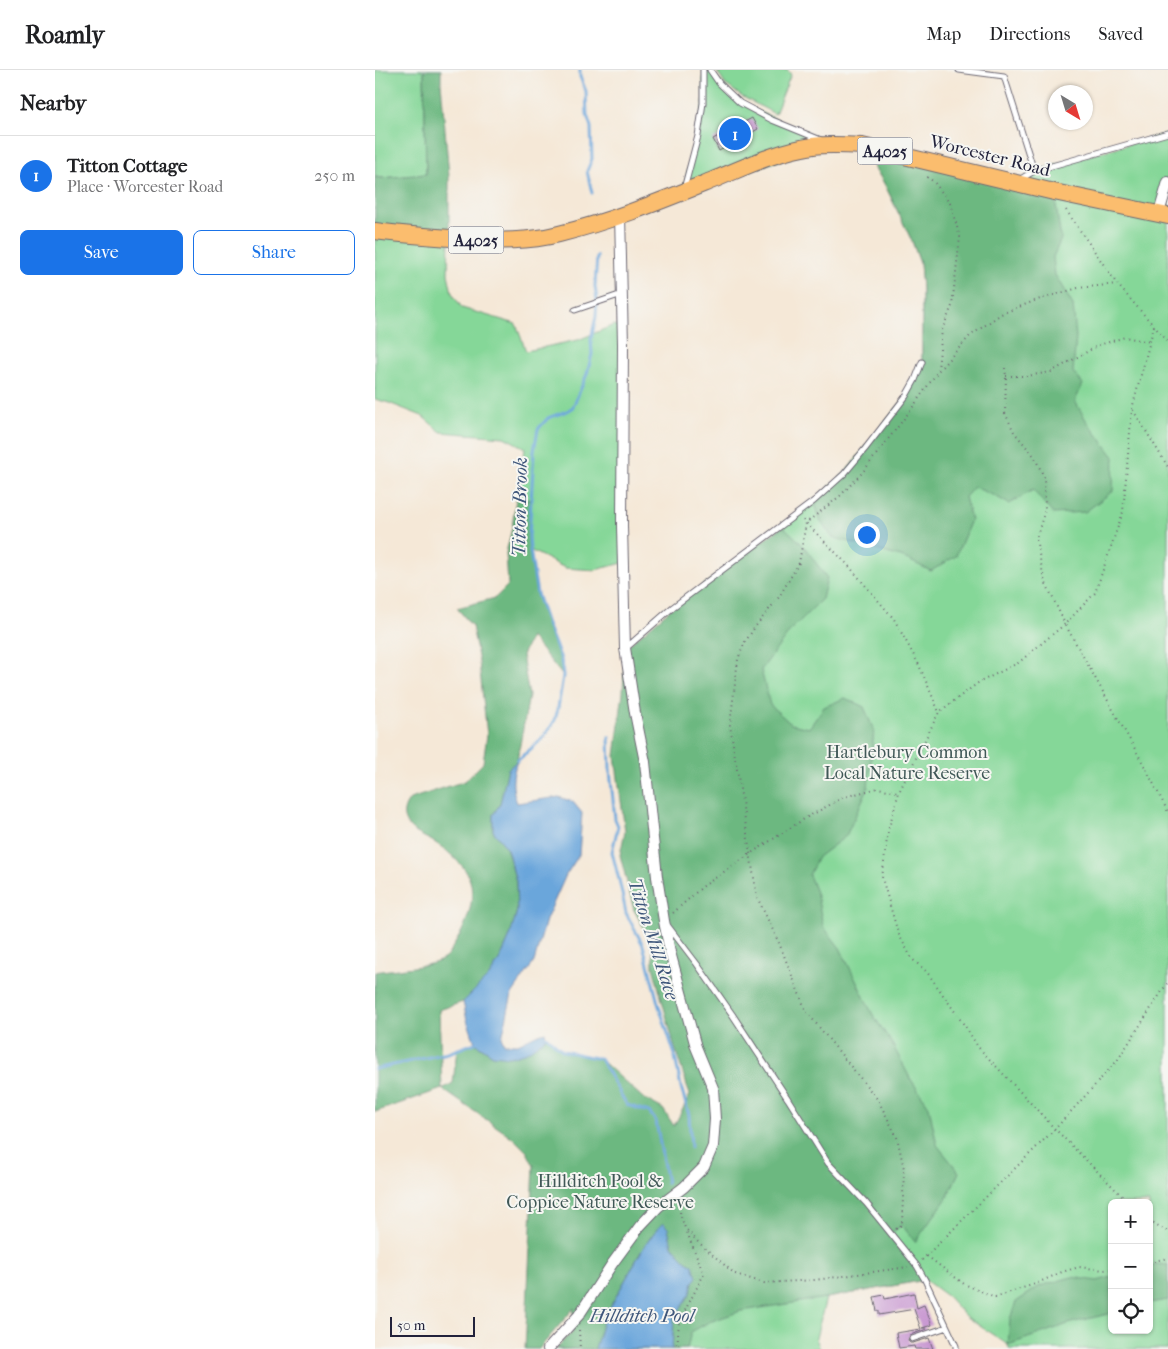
<!DOCTYPE html>
<html lang="en">
<head>
<meta charset="utf-8">
<style>
  :root { --surface:#fff; --page:#f6f6f6; --text:#202124; --muted:#757577; --line:#e0e0e0; --accent:#1a73e8 }
  body { margin:0; font-family:"IM FELL French Canon",serif; background:var(--page); color:var(--text) }
  .controls { position:absolute; right:15px; bottom:15px; display:grid; overflow:hidden; border-radius:8px; box-shadow:0 1px 4px #0004 }
  .controls button { width:45px; height:45px; display:grid; place-items:center; padding:0; border:0; border-bottom:1px solid var(--line); background:var(--surface); color:var(--text); font:25px sans-serif }
  .compass { position:absolute; left:673px; top:15px; width:45px; height:45px; border-radius:50%; background:var(--surface); box-shadow:0 1px 4px #0004; rotate:142deg }
  .scale { position:absolute; left:15px; bottom:12px; width:85px; box-sizing:border-box; padding-left:5px; border:2px solid #22223b; border-top:0; font-size:14px; line-height:18px; white-space:nowrap; color:#22223b; -webkit-text-stroke:4px #f6f6f2; paint-order:stroke }
  .you { position:absolute; left:491px; top:464px; width:18px; height:18px; margin:-12px; border:4px solid #fff; border-radius:50%; background:#1a73e8; box-shadow:0 0 0 8px #1a73e833 }
  .badge { display:grid; place-items:center; width:32px; height:32px; border-radius:50%; background:var(--accent); color:#fff; font-size:16px; font-weight:700 }
  .pin { position:absolute; translate:-50% -50%; border:2px solid #fff; box-shadow:0 1px 5px #0006 }
  .list { margin:0; padding:0; list-style:none }
  h2 { display:flex; justify-content:space-between; align-items:center; height:65px; margin:0; padding:0 20px; font-size:21px }
  h2 small { font-size:16px; font-weight:400; color:var(--muted) }
  .list li { display:grid; grid-template-columns:32px 1fr auto; gap:15px; align-items:center; box-sizing:border-box; height:80px; padding:0 20px; border-top:1px solid var(--line) }
  .list b { display:block; font-size:19px; white-space:nowrap }
  .list p { margin:0; font-size:16px; white-space:nowrap; color:var(--muted) }
  .list em { font-size:16px; font-style:normal; color:var(--muted) }
  .actions { display:flex; gap:10px; padding:15px 20px }
  .actions a { flex:1; padding:11px 0; border:1px solid var(--accent); border-radius:8px; text-align:center; font-size:18px; color:var(--accent) }
  .actions .main { background:var(--accent); color:#fff }
  .icon { flex:none; width:28px; height:28px; fill:none; stroke:currentColor; stroke-width:2; stroke-linecap:round; stroke-linejoin:round }
  .map { position:relative; flex:none; width:793px; height:1279px; overflow:hidden }
  header { display:flex; align-items:center; gap:30px; box-sizing:border-box; height:70px; padding:0 25px; background:var(--surface); border-bottom:1px solid var(--line) }
  header strong { font-size:24px }
  nav { display:flex; gap:28px; margin-inline-start:auto; font-size:18px }
  main { display:flex }
  aside { flex:1; background:var(--surface) }
  .map>svg:first-child { display:block }
</style>
</head>
<body>
<header>
<strong>Roamly</strong>
<nav><a>Map</a><a>Directions</a><a>Saved</a></nav>
</header>
<main>
<aside>
<h2>Nearby<small></small></h2>
<ul class="list">
<li><span class="badge">1</span><div><b>Titton Cottage</b><p>Place · Worcester Road</p></div><em>250 m</em></li>
</ul>
<div class="actions"><a class="main">Save</a><a>Share</a></div>
</aside>
<div class="map">
<svg width="793" height="1279" viewBox="0 0 793 1279">
  <rect width="100%" height="100%" fill="#f6f6f2"/>
  <filter id="ink" filterUnits="userSpaceOnUse"><feTurbulence type="fractalNoise" baseFrequency=".02" numOctaves="2"/><feDisplacementMap in="SourceGraphic" scale="10" xChannelSelector="R" yChannelSelector="G"/><feConvolveMatrix kernelMatrix="1 2 1 2 8 2 1 2 1" color-interpolation-filters="sRGB"/></filter>
  <filter id="wash" filterUnits="userSpaceOnUse"><feTurbulence type="fractalNoise" baseFrequency=".0096" numOctaves="4" result="noise"/><feDisplacementMap in="SourceGraphic" scale="20" xChannelSelector="R" yChannelSelector="G"/><feGaussianBlur stdDeviation="1.12" result="paint"/><feColorMatrix in="noise" values="0 0 0 0 0 0 0 0 0 0 0 0 0 0 0 0 0 1.4 0 .05"/><feComposite in="paint" operator="in"/></filter>
  <g filter="url(#wash)">
    <rect width="100%" height="100%" fill="#f5e8d7"/>
    <!-- green -->
    <path fill="#85d798" stroke="#547c6a" fill-rule="evenodd" d="M0 0H49L51 104 7 108 0 107Z
      M328 0H335L365 33 458 74 308 121 328 33Z
      M341 0H412L416 4 400 44 366 26 350 14Z
      M793 63V1279H634L633 1275 590 1246 573 1227 550 1210 451 1228 441 1268 445 1279H181L197 1262 308 1117 321 977 408 456 469 404 531 326 547 292V219L545 193 537 171 510 115 487 76 641 112 659 101ZM737 1133H774V1260H737Z
      M0 161 74 168 73 204 77 223 87 238 141 254 151 281 203 270 239 255 248 257V493L220 500 190 498 155 480 154 467 156 430 141 428 146 408 150 378 129 367 66 362 47 346 14 333 0 329Z"/>
    <!-- forest -->
    <path fill="#6cb880" stroke="#476d5e" d="M49 0H66V13L74 106V168L0 161V107L7 108 51 104Z
      M487 76 679 122 686 169 678 187 680 205 698 235 701 267 698 302 708 314 700 331 711 350 739 387 738 421 710 442 678 444 658 420 634 434 620 426 599 417 590 427 596 450 581 486 556 501 529 488 457 467 446 452 439 431 469 404 531 326 547 292V219L545 193 537 171 510 115Z
      M141 428 156 430 154 467 155 480 162 524 173 557 186 589 188 606 156 567 147 585 154 626 142 691 133 699 125 734 118 745V761L131 777 141 811 142 841 135 866 125 889 114 906 88 932 64 940 67 1019 78 1013 82 979 100 973 118 985 169 970 171 966 188 981 225 989 268 1028 288 1039 299 1056 315 1025 300 978 278 897 277 873 259 840 245 785 250 761 240 686 248 622 250 578 298 537 408 456 428 475 452 508 447 529 415 561 386 600 395 635 416 654 434 658 449 637 470 628 489 637 499 661 493 718 471 766 443 787 434 805 442 825 448 856 465 878 498 945 516 972 535 1008 554 1037 562 1075 584 1102 572 1128 540 1172 527 1155 516 1163 550 1210 451 1228 366 1241 334 1252 316 1262 312 1279H297L299 1248 316 1223 318 1195C310 1191 301 1184 297 1175 293 1166 296 1161 288 1153L278 1164 267 1180 229 1248 220 1279H181L197 1262 199 1238 164 1279H150L159 1096 152 1082 138 1068 67 1019 0 1042V902C16 899 59 897 70 888 74 885 76 879 79 875 93 853 106 820 88 797 81 789 72 780 62 774 55 769 43 765 36 759 26 749 27 739 35 729L90 711 108 693 112 665 104 592 97 556 82 538 120 528 133 515 131 483 137 458Z
      M782 1194 793 1195V1230L774 1233V1197Z
      M697 1207 722 1211 737 1207V1243L696 1253 633 1275 635 1249 641 1232 665 1216Z"/>
    <!-- water -->
    <path fill="#6ba6db" stroke="#46648b" d="M142 691C137 707 136 717 142 733L184 727 198 732 207 743 204 785 191 805 171 850 159 892 137 924 127 968 129 974H143L161 965 170 962 171 966 169 970 152 982 135 987 118 985 100 973 92 950 88 932 114 906 125 889 135 866 142 841 141 811 134 786 131 777 118 761V745L125 734 133 699Z
      M288 1153 293 1158 297 1176 311 1191 318 1195 322 1207 318 1212 316 1223 299 1248 297 1279H220L229 1248 267 1180 278 1164Z"/>
    <g fill="none" stroke-linecap="round" stroke-linejoin="round">
      <!-- stream -->
      <path stroke="#6ba6db" stroke-width="3" d="M205 0V7L211 21 212 45 216 57 217 89 212 101 217 123
        M234 667 235 701 240 749 243 756 237 782 245 814 251 843 268 875 283 933 299 982 306 1017 314 1045 316 1077
        M142 691 167 669 175 658 180 650 183 638 188 606 186 589 173 557 162 524 155 480 154 467 159 381 163 359 173 348 192 341 198 337 212 304 217 284 216 269 221 247 222 230 220 216 222 186
        M171 966 188 981 225 989 252 1035 274 1042 281 1051 292 1113
        M0 999 73 983 100 973"/>
    </g>
    <g id="blocks">
      <!-- building -->
      <path fill="#c999d2" d="M377 48 383 59 344 81 338 69Z
        M539 1223 542 1238 549 1235 557 1255 547 1258H551L552 1259 535 1265 533 1270 535 1273H538L554 1268 558 1279H540L539 1276 524 1278 521 1263 546 1259 539 1239H540L504 1245V1241H502L499 1227 509 1225 510 1229Z"/>
    </g>
  </g>
  <g filter="url(#ink)">
    <use href="#blocks" fill-opacity="0" stroke="#6c6772" stroke-width="1"/>
    <g fill="none" stroke-linecap="round" stroke-linejoin="round">
      <!-- lane casing -->
      <g stroke="#6c6772" stroke-width="7">
        <path id="lane" d="M335 0 344 13 365 33 397 50 446 70
          M584 0 629 6 659 101
          M644 110 659 101 793 63
          M309 119 323 66 328 33V0
          M200 240 247 224
          M251 578 298 537 439 431 469 404 490 379 531 326 540 310 547 292
          M293 856 322 894 357 944 413 1029 453 1093 491 1133 542 1196 550 1210 581 1276V1279
          M537 1269 572 1257"/>
      </g>
      <!-- street casing -->
      <g stroke="#6c6772" stroke-width="12">
        <path id="street" d="M784 143 793 112
          M173 1279 204 1245 237 1194 265 1156 283 1137 309 1117 329 1097 338 1076 340 1049 338 1018 321 977 295 882 289 851 282 807 270 692 260 643 250 578 247 456 248 274 245 145"/>
      </g>
      <!-- primary casing -->
      <g stroke="#6c6772" stroke-width="18">
        <path id="primary" d="M0 161C30 165 60 167 90 169 122 171 153 172 184 164 237 151 288 130 338 110 370 97 403 81 438 76 454 74 470 75 487 76L679 122 793 146"/>
      </g>
      <!-- path -->
      <path stroke="#6c6772" stroke-width="2" stroke-dasharray="1 4" stroke-linecap="butt" d="M552 107 559 112 575 133 585 167 577 236 567 260 563 299
        M691 140 742 214 793 272
        M779 256 757 339 748 442 720 523 690 554 770 697 793 742
        M630 298 631 306 630 343 639 362 659 386 669 407 670 440 661 469 669 509 690 554 643 593 603 613 564 642 524 722 513 761 507 808 523 863 537 889 552 902 592 959 603 977 680 1059 754 1133
        M631 306H652L676 302 724 275 750 267 775 272
        M758 340 793 397
        M428 450 473 495 519 549 544 595 564 642
        M298 843 327 817 375 784 429 749 469 727 503 718 523 722
        M306 1132 305 1144 310 1158 323 1172 360 1204 389 1213 440 1210 533 1197
        M774 1150 793 1162
        M521 1159 527 1155 529 1099 522 1067 503 1030 431 941 404 873 382 827 355 655 363 589 370 572 380 557 404 527 424 493 431 453 465 426 487 403 535 341 563 301 595 266 626 244 662 230 703 218 742 214
        M552 1186 589 1214 620 1227 660 1214 687 1202 704 1197 729 1200 737 1199
        M547 1190 680 1059 742 991 793 912
        M774 1192 793 1188
        M204 1260 205 1279
        M302 1279 304 1252 329 1204 311 1160"/>
      <!-- lane -->
      <use href="#lane" stroke="#fff" stroke-width="5"/>
      <!-- street -->
      <use href="#street" stroke="#fff" stroke-width="10"/>
      <!-- primary -->
      <use href="#primary" stroke="#fbbd6e" stroke-width="16"/>
    </g>
  </g>
  <g text-anchor="middle" dominant-baseline="central" stroke-width="4" stroke-linejoin="round" paint-order="stroke">
    <!-- shield labels -->
    <g fill="#f6f6f2" stroke="#626272" stroke-width="1">
      <rect x="482.5" y="67.5" width="55" height="27" rx="4"/>
      <rect x="73.5" y="156.5" width="55" height="27" rx="4"/>
    </g>
    <g font-size="16" font-weight="bold" fill="#22223b">
      <text x="510" y="81">A4025</text>
      <text x="101" y="170">A4025</text>
    </g>
    <!-- street labels -->
    <g font-size="18" fill="#22223b" stroke="#f6f6f2">
      <text transform="translate(615 86) rotate(14)">Worcester Road</text>
    </g>
    <!-- park labels -->
    <g font-size="18" fill="#405857" stroke="#f6f6f2">
      <text x="532" y="682">Hartlebury Common<tspan x="532" dy="21">Local Nature Reserve</tspan></text>
      <text x="225" y="1111">Hillditch Pool &amp;<tspan x="225" dy="21">Coppice Nature Reserve</tspan></text>
    </g>
    <!-- water labels -->
    <g font-size="19" font-style="italic" fill="#3f577b" stroke="#f6f6f2">
      <text transform="translate(145 437) rotate(-89)">Titton Brook</text>
      <text transform="translate(278 869) rotate(72)">Titton Mill Race</text>
      <text x="267" y="1246">Hillditch Pool</text>
    </g>
  </g>
</svg>
<div class="controls">
<button>+</button>
<button>−</button>
<button><svg class="icon" aria-label="locate" viewBox="0 0 24 24"><circle cx="12" cy="12" r="6"/><path d="M12 2v4M12 18v4M2 12h4M18 12h4"/></svg></button>
</div>
<svg class="compass" viewBox="-18 -18 36 36"><path d="M0-13l5 13h-10z" fill="#e53935"/><path d="M0 13l5-13h-10z" fill="#757577"/></svg>
<div class="scale">50 m</div>
<div class="you"></div>
<div class="pin badge" style="left:360px;top:64px">1</div>
</div>
</main>
</body>
</html>
